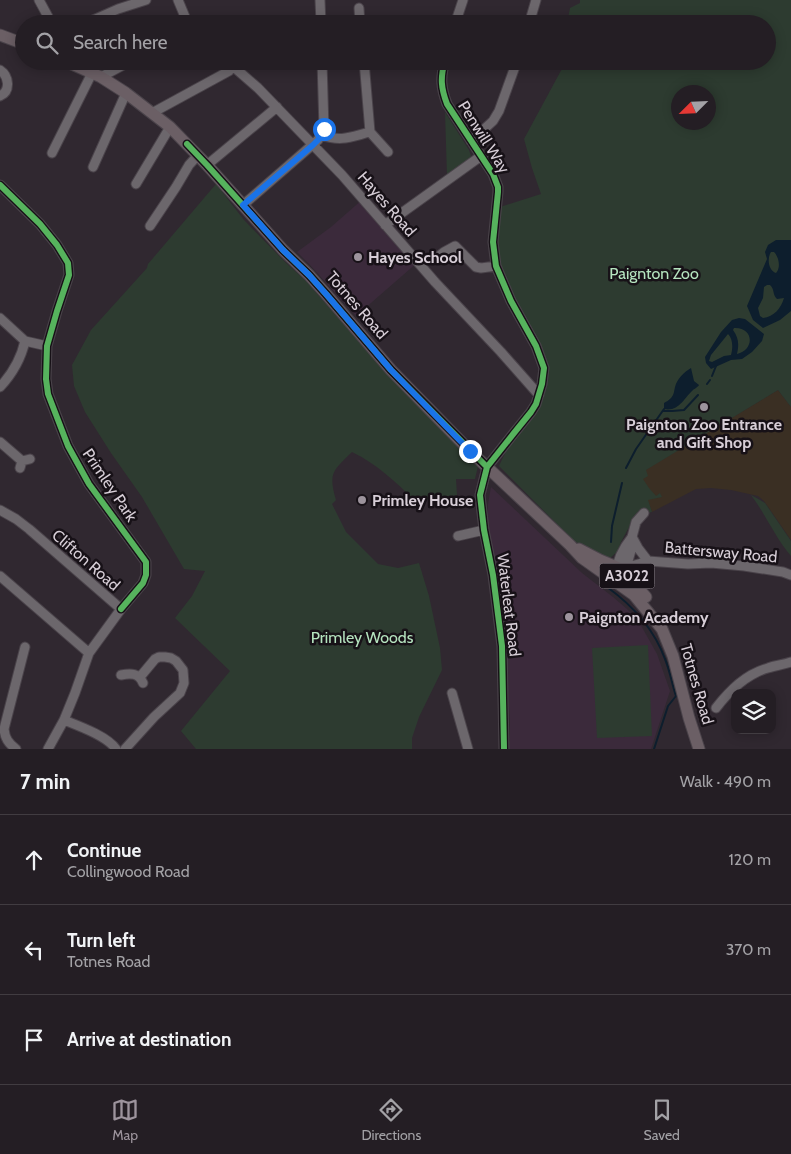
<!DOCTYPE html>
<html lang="en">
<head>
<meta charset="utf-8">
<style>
  :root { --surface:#241e24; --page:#2c272c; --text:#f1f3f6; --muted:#a3a2a6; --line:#413c41; --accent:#9d949d }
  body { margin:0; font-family:Cabin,sans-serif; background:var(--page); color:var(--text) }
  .controls { position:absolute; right:15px; bottom:15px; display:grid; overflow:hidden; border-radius:10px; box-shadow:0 2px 12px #0003 }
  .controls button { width:45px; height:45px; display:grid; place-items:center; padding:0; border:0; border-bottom:1px solid var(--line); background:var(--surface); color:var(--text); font:25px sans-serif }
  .compass { position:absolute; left:671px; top:85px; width:45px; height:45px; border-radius:50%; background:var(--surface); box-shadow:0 2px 12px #0003; rotate:246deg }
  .stop { position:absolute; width:15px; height:15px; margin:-11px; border:4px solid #1a73e8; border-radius:50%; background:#fff }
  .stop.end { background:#1a73e8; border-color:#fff; box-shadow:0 1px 5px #0008 }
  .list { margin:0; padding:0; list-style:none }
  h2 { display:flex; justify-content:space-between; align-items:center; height:65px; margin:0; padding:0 20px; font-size:21px }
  h2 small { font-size:16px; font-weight:400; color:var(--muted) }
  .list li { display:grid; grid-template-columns:32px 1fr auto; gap:15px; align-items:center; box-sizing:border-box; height:90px; padding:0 20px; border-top:1px solid var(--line) }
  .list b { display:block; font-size:19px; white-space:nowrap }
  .list p { margin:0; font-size:16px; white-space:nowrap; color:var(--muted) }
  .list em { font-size:16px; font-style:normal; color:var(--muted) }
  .icon { flex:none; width:28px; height:28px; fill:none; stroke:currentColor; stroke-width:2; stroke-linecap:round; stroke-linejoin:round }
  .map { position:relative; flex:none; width:791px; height:749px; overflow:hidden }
  .search { position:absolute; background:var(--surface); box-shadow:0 2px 12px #0003; left:15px; right:15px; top:15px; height:55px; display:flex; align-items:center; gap:12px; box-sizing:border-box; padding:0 18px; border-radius:28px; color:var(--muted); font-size:19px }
  .sheet { height:335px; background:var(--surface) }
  nav { display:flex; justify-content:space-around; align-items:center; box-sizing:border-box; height:70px; border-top:1px solid var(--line); background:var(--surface); font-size:14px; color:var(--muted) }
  nav a { display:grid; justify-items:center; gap:2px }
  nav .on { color:var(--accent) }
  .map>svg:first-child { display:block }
</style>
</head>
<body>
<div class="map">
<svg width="791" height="749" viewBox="0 0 791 749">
  <rect width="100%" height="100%" fill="#302830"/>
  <!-- commercial -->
  <path fill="#3a2f23" d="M778 390 791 407V540L764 501 758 496 731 490 711 488 696 489 652 512 639 478 645 470Z"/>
  <!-- built -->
  <path fill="#3b2a3b" d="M363 199 418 262 356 316 310 265 297 252 331 227Z
    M491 487 582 573 613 597 627 609 639 622 657 654 670 691 651 749H509L510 723 503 612 488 529V504Z"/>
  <!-- green -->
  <path fill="#2d3b30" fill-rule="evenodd" d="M580 0H791V407L778 390 646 470 648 476 643 479 649 488 656 496 660 493 662 497 648 500 652 512 635 516 621 542 617 552 610 558H601L573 540 499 466 508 447 531 412 544 368 496 266 497 208 541 194 532 168 524 139 564 65V61H767V24H567L570 8 580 3ZM678 92H708V122H678Z
    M445 112 469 150 471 156 469 159 447 176Z
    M216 184 244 220 285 262 307 282 372 357 410 398 478 466 475 479H456L457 495 416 502C397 483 377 464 352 452 333 471 328 472 336 500L332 504 346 532 378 564 398 568 419 563 429 596 440 648 442 670 419 717 412 738V749H196L181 731 230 671 175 618 192 596 205 571 184 569 142 497 111 453 85 412 74 386 72 365 91 330 147 268 148 264Z
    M751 495 760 500 765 503 791 541V556C775 537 766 515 751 495Z
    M648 645 652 736 597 738 592 648Z"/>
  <!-- water -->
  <path fill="#0d1e2d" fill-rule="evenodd" d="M776 240H791V311L780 320 763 328 753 320 747 306 767 259 765 252 768 245ZM771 252H774C779 257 781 268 776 273 768 270 767 258 771 252ZM767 285H770C775 290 772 294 777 299L784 298C781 308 774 317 763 318L760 316 758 308 763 298 764 287Z
    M739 318 745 319 764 334 762 341 752 352 742 359 731 360 711 369 706 363 705 357 721 332 732 320ZM734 328C754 327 755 350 737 354 739 345 739 338 733 330ZM728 334C733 339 733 348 731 355L724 356 712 362 709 361 711 355Z
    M691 368 694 381 699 385C699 386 693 390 693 390 684 398 679 412 664 409V403C666 402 669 400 671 398 674 395 674 391 675 387 677 379 684 372 691 368Z"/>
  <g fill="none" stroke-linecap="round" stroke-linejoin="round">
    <!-- stream -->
    <path stroke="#0d1e2d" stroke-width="2" d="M712 376 716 366
      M707 384 710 380
      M663 411H672L684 410 698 395
      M626 468 636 449 664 409
      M611 542 612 526 622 483
      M607 587C632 605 654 629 665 659 670 671 672 684 676 696L668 706 654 749"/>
    <!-- minor casing -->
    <g stroke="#4a434a" stroke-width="11">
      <path id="minor" d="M39 0 52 24
        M178 0 188 24
        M320 0 321 24
        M359 8 360 24
        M84 24 118 9 146 0
        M455 24 463 0
        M529 24 536 0
        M227 61 258 88 342 175 435 282 501 352 539 395
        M364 61 370 132 388 152
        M445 61C440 78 441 88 447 104L493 174 498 187V192L493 242 496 266 511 301 536 346 544 368 542 384 536 404 531 412 514 433 487 467 480 495 484 530 493 575 502 646 504 749
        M0 70C9 76 11 91 0 96
        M101 77 131 61
        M152 113 229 71 233 66
        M321 135C342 142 350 137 370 132
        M471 141 493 121 499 111 517 61
        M52 153 92 73
        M207 165 277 107
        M93 167 126 93
        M136 184 170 127
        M0 185 40 224 57 245 68 263 69 275 57 311 47 346 46 379 48 394 68 446 89 484 146 562V575L143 583 121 609
        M243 205 318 140 324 129 322 61
        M385 225 481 156
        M150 226 176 187 189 165 198 155
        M439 256 444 252 455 246 476 267 481 268 496 266
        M0 318 25 341 47 346
        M0 387C13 373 21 359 25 341
        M0 442 22 461
        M20 468 22 461 30 459
        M0 510 16 519 29 529 121 609 89 653 75 693 64 720 48 749
        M458 536 484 530
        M632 537 638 548 648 561
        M624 571 628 561 632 547V537L636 522 644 513
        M616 573C617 559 624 547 632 537
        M0 576 89 653
        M608 576 617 574 635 565 648 561 688 564 711 563 744 566 783 572 791 575
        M121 675C131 673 139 673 143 683
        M452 693 468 749
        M716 708C730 690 746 674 768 668 776 665 783 665 791 662
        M64 720C79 726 107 736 116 749
        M16 749C8 743 5 738 4 729L25 647
        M125 749 154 717 180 693 184 683 183 670 176 661 171 658 165 657H159L155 659 140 677"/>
    </g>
    <!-- major casing -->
    <g stroke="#4a434a" stroke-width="13">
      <path id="major" d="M0 35 24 44
        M65 61 101 77 126 93 170 127 207 165 283 250 309 275 326 294 391 370 470 451 570 545 582 558 634 595 662 629
        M579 549 600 560 612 565 622 570 646 597
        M660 624 673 656 689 718 699 749"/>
    </g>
    <!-- minor -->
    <use href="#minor" stroke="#6c676c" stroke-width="9"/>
    <!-- major -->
    <use href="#major" stroke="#6b5f65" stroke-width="11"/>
    <!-- cycleway casing -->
    <g stroke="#171117" stroke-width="9">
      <path id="cycleway" d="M445 61C440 78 441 88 447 104L493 174 498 187V192L493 242 496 266 511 301 536 346 544 368 542 384 536 404 531 412 514 433 487 467 480 495 484 530 493 575 502 646 504 749
        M187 144 207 165 283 250 309 275 326 294 391 370 487 467
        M0 185 40 224 57 245 68 263 69 275 57 311 47 346 46 379 48 394 68 446 89 484 146 562V575L143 583 121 609"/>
    </g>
    <!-- cycleway -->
    <use href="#cycleway" stroke="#56b35d" stroke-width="6"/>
  </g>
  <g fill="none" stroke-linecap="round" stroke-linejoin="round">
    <!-- route -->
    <path stroke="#1a73e8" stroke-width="6" d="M324 129 318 140 313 145 243 205 283 250 309 275 326 294 391 370 470 451"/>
  </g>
  <!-- markers -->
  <g fill="#9d949d" stroke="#171117" stroke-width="2">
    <circle cx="358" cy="257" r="5"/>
    <circle cx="704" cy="407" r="5"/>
    <circle cx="362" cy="500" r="5"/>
    <circle cx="569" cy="617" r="5"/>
  </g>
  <g text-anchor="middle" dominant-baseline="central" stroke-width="5" stroke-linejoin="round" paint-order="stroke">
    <!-- shield labels -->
    <rect fill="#171117" stroke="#9d959d" stroke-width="1" x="599.5" y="563.5" width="55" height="25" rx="4"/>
    <g font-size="15" font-weight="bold" fill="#d7ced7">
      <text x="627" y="576">A3022</text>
    </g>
    <!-- street labels -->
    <g font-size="16" fill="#d7ced7" stroke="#171117">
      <text transform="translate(484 137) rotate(58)">Penwill Way</text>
      <text transform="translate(387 204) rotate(49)">Hayes Road</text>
      <text transform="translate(357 305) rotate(49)">Totnes Road</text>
      <text transform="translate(110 485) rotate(56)">Primley Park</text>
      <text transform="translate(721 552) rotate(5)">Battersway Road</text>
      <text transform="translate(86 560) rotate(41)">Clifton Road</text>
      <text transform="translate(509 605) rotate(83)">Waterleat Road</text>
      <text transform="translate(697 684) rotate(74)">Totnes Road</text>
    </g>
    <!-- poi labels -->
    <g font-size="16" font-weight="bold" fill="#d7ced7" stroke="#171117" text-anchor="start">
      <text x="368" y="257">Hayes School</text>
      <text x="704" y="424" text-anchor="middle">Paignton Zoo Entrance<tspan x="704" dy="18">and Gift Shop</tspan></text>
      <text x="372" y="500">Primley House</text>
      <text x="579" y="617">Paignton Academy</text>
    </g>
    <!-- park labels -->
    <g font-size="16" fill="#b5e4bf" stroke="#171117">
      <text x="654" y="273">Paignton Zoo</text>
      <text x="362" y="637">Primley Woods</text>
    </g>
  </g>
</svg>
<div class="controls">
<button><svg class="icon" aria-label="layers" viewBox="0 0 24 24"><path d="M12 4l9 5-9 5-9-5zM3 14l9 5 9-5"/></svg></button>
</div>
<svg class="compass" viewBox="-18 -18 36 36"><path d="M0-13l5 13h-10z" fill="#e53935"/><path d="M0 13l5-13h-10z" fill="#a3a2a6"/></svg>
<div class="stop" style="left:324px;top:129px"></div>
<div class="stop end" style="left:470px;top:451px"></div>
<div class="search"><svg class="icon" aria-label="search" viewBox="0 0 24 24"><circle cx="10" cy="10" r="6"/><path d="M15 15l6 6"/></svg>Search here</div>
</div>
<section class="sheet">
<h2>7 min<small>Walk · 490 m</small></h2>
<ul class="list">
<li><svg class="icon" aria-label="ahead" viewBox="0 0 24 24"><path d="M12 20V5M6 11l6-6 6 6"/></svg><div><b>Continue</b><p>Collingwood Road</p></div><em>120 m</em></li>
<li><svg class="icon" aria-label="left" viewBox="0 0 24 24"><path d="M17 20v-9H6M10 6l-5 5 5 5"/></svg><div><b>Turn left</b><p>Totnes Road</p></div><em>370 m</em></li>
<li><svg class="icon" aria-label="arrive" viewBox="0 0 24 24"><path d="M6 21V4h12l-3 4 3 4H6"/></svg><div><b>Arrive at destination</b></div></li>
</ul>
</section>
<nav>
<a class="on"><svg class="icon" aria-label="map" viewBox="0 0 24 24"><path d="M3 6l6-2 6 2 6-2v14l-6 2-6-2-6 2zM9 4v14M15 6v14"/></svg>Map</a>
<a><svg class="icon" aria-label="directions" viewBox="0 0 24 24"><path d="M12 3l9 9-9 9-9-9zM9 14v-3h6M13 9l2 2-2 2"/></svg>Directions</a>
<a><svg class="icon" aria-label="saved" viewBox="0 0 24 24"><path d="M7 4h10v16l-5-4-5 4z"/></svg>Saved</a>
</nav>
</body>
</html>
